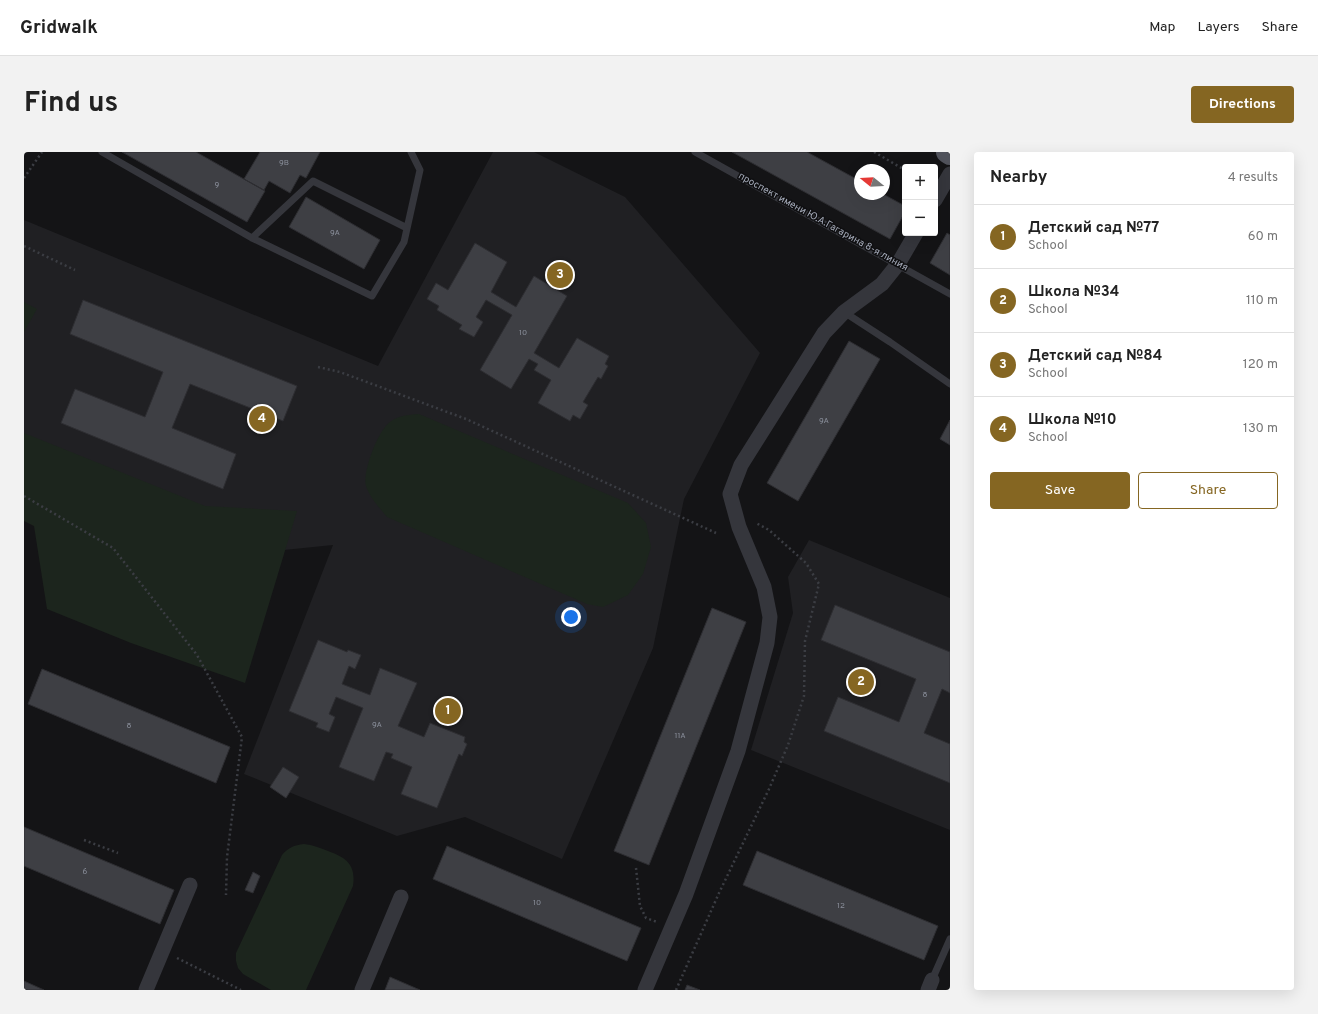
<!DOCTYPE html>
<html lang="en">
<head>
<meta charset="utf-8">
<style>
  :root { --surface:#fff; --page:#f2f2f2; --text:#222; --muted:#767676; --line:#e0e0e0; --accent:#856622 }
  body { margin:0; font-family:Overpass,sans-serif; background:var(--page); color:var(--text) }
  .controls { position:absolute; right:12px; top:12px; display:grid; overflow:hidden; border-radius:4px; box-shadow:0 4px 16px #0002 }
  .controls button { width:36px; height:36px; display:grid; place-items:center; padding:0; border:0; border-bottom:1px solid var(--line); background:var(--surface); color:var(--text); font:20px sans-serif }
  .compass { position:absolute; left:830px; top:12px; width:36px; height:36px; border-radius:50%; background:var(--surface); box-shadow:0 4px 16px #0002; rotate:288deg }
  .you { position:absolute; left:547px; top:465px; width:14px; height:14px; margin:-10px; border:3px solid #fff; border-radius:50%; background:#1a73e8; box-shadow:0 0 0 6px #1a73e833 }
  .badge { display:grid; place-items:center; width:26px; height:26px; border-radius:50%; background:var(--accent); color:#fff; font-size:13px; font-weight:700 }
  .pin { position:absolute; translate:-50% -50%; border:2px solid #fff; box-shadow:0 1px 4px #0006 }
  .list { margin:0; padding:0; list-style:none }
  h2 { display:flex; justify-content:space-between; align-items:center; height:52px; margin:0; padding:0 16px; font-size:17px }
  h2 small { font-size:13px; font-weight:400; color:var(--muted) }
  .list li { display:grid; grid-template-columns:26px 1fr auto; gap:12px; align-items:center; box-sizing:border-box; height:64px; padding:0 16px; border-top:1px solid var(--line) }
  .list b { display:block; font-size:15px; white-space:nowrap }
  .list p { margin:0; font-size:13px; white-space:nowrap; color:var(--muted) }
  .list em { font-size:13px; font-style:normal; color:var(--muted) }
  .actions { display:flex; gap:8px; padding:12px 16px }
  .actions a { flex:1; padding:9px 0; border:1px solid var(--accent); border-radius:4px; text-align:center; font-size:14px; color:var(--accent) }
  .actions .main { background:var(--accent); color:#fff }
  .map { position:relative; flex:none; width:926px; height:838px; overflow:hidden; border-radius:4px }
  header { display:flex; align-items:center; gap:24px; box-sizing:border-box; height:56px; padding:0 20px; background:var(--surface); border-bottom:1px solid var(--line) }
  header strong { font-size:19px }
  nav { display:flex; gap:22px; margin-inline-start:auto; font-size:14px }
  .intro { display:flex; align-items:center; justify-content:space-between; box-sizing:border-box; height:96px; padding:0 24px }
  h1 { margin:0; font-size:28px }
  .button { padding:10px 18px; border-radius:4px; background:var(--accent); color:#fff; font-size:14px; font-weight:700 }
  main { display:flex; gap:24px; padding:0 24px }
  aside { flex:1; background:var(--surface); border-radius:4px; box-shadow:0 4px 16px #0002 }
  .map>svg:first-child { display:block }
</style>
</head>
<body>
<header>
<strong>Gridwalk</strong>
<nav><a>Map</a><a>Layers</a><a>Share</a></nav>
</header>
<div class="intro"><h1>Find us</h1><a class="button">Directions</a></div>
<main>
<div class="map">
<svg width="926" height="838" viewBox="0 0 926 838">
  <rect width="100%" height="100%" fill="#141416"/>
  <!-- built -->
  <path fill="#202023" d="M469 0H510L601 45 736 201 660 347 629 496 538 707 441 665 373 684 220 622 309 393 189 405 0 320V68L354 214Z
    M785 388 926 446V678L727 598 769 461 764 425Z"/>
  <!-- green -->
  <path fill="#1c251d" d="M0 150 13 157 0 180Z
    M395 262 604 351 622 371 627 395 619 422 604 443 579 455 563 452 363 365C355 355 346 346 342 334 338 321 354 278 366 270 375 263 384 263 395 262Z
    M0 281 181 354 273 359 221 531 107 491 23 457 10 374 0 369Z
    M280 692C289 693 296 696 304 699 323 706 332 713 329 734L282 838H247L219 822 214 816 212 809V801L258 703C264 696 270 693 280 692Z"/>
  <!-- building -->
  <path fill="#3e3f44" stroke="#2e2e32" d="M98 0H172L241 39 223 70Z
    M236 0H296L282 26 276 23 266 41 245 29 240 38 220 27Z
    M708 0H783L836 29V42H859L881 54V60L866 87Z
    M282 45 356 88 340 117 265 75Z
    M923 81 926 83V123L906 111Z
    M451 91 483 110 467 140 492 155 510 124 543 144 510 201 535 216 553 186 585 204 581 212 584 214 577 227 574 225 559 250 564 253 556 267 549 263 546 269 514 251 527 228 510 218 514 212 505 207 487 237 456 218 488 163 462 148 452 165 459 170 450 185 435 177 438 173 413 158 415 154 403 147 412 131 424 138Z
    M59 148 273 234 259 269 166 232 148 276 212 302 199 337 37 271 51 237 121 265 139 220 46 182Z
    M825 189 856 207 774 349 743 331Z
    M926 268V293L916 287Z
    M811 453 926 500V541L918 537 900 581 926 592V631L800 579 814 545 875 570 892 527 797 488Z
    M688 456 722 470 625 713 590 699Z
    M294 488 323 500 324 498 337 503 331 517 325 514 318 532 346 543 356 516 393 531 374 574 400 585 406 571 441 585 440 590 443 592 438 604 435 602 413 656 377 642 388 615 367 606 369 602 362 600 350 629 315 615 339 556 312 545 305 562 311 565 305 580 292 575 294 571 265 559Z
    M18 517 206 595 192 631 4 552Z
    M259 615 275 625 262 646 246 635Z
    M0 675 150 738 136 772 0 714Z
    M423 694 617 776 603 809 409 727Z
    M733 699 914 774 900 808 719 733Z
    M229 720 236 724 229 741 221 738Z
    M366 825 396 838H361Z
    M0 829 20 838H0Z
    M663 833 676 838H661Z"/>
  <g fill="none" stroke-linecap="round" stroke-linejoin="round">
    <!-- path -->
    <path stroke="#3b3d43" stroke-width="2.5" stroke-dasharray="2 3" stroke-linecap="butt" d="M850 0 881 18
      M0 26 18 0
      M0 94 51 118
      M294 215 316 220 442 267 692 381
      M0 344 89 396 173 503 218 585 203 705 202 743
      M60 688 94 701
      M612 716 616 754 622 766 633 770
      M153 806 217 838
      M652 838 695 741 745 637 764 593 780 544 781 489 795 432 782 411 745 378 732 371"/>
    <!-- lane -->
    <path stroke="#35363c" stroke-width="7" d="M78 0 228 86
      M671 0 926 142
      M383 76 289 29 228 86 348 144 380 90 396 18 387 0
      M820 160 866 190 926 232
      M908 828 926 787"/>
    <!-- street -->
    <path stroke="#35363c" stroke-width="15" d="M911 48 926 22
      M122 838 166 733
      M338 838 377 745
      M621 838 662 742 714 599 743 491 746 465 740 435 715 375 706 342 717 313 800 181 820 160 858 132 874 112 892 81
      M904 838 908 828"/>
    <!-- primary -->
    <path stroke="#50525b" stroke-width="22" d="M923 0 926 2"/>
  </g>
  <g text-anchor="middle" dominant-baseline="central" stroke-width="3" stroke-linejoin="round" paint-order="stroke">
    <!-- number labels -->
    <g font-size="8" fill="#8a8f9b">
      <text x="260" y="11">9В</text>
      <text x="193" y="33">9</text>
      <text x="311" y="81">9А</text>
      <text x="499" y="181">10</text>
      <text x="800" y="269">9А</text>
      <text x="901" y="543">8</text>
      <text x="353" y="573">9А</text>
      <text x="105" y="574">8</text>
      <text x="656" y="584">11А</text>
      <text x="61" y="720">6</text>
      <text x="513" y="751">10</text>
      <text x="817" y="754">12</text>
    </g>
    <!-- street labels -->
    <g font-size="10" fill="#a4aab8" stroke="#0f0f11">
      <text transform="translate(799 70) rotate(29)">проспект имени Ю.А.Гагарина 8-я линия</text>
    </g>
  </g>
</svg>
<div class="controls">
<button>+</button>
<button>−</button>
</div>
<svg class="compass" viewBox="-18 -18 36 36"><path d="M0-13l5 13h-10z" fill="#e53935"/><path d="M0 13l5-13h-10z" fill="#767676"/></svg>
<div class="you"></div>
<div class="pin badge" style="left:424px;top:559px">1</div>
<div class="pin badge" style="left:837px;top:530px">2</div>
<div class="pin badge" style="left:536px;top:123px">3</div>
<div class="pin badge" style="left:238px;top:267px">4</div>
</div>
<aside>
<h2>Nearby<small>4 results</small></h2>
<ul class="list">
<li><span class="badge">1</span><div><b>Детский сад №77</b><p>School</p></div><em>60 m</em></li>
<li><span class="badge">2</span><div><b>Школа №34</b><p>School</p></div><em>110 m</em></li>
<li><span class="badge">3</span><div><b>Детский сад №84</b><p>School</p></div><em>120 m</em></li>
<li><span class="badge">4</span><div><b>Школа №10</b><p>School</p></div><em>130 m</em></li>
</ul>
<div class="actions"><a class="main">Save</a><a>Share</a></div>
</aside>
</main>
</body>
</html>
